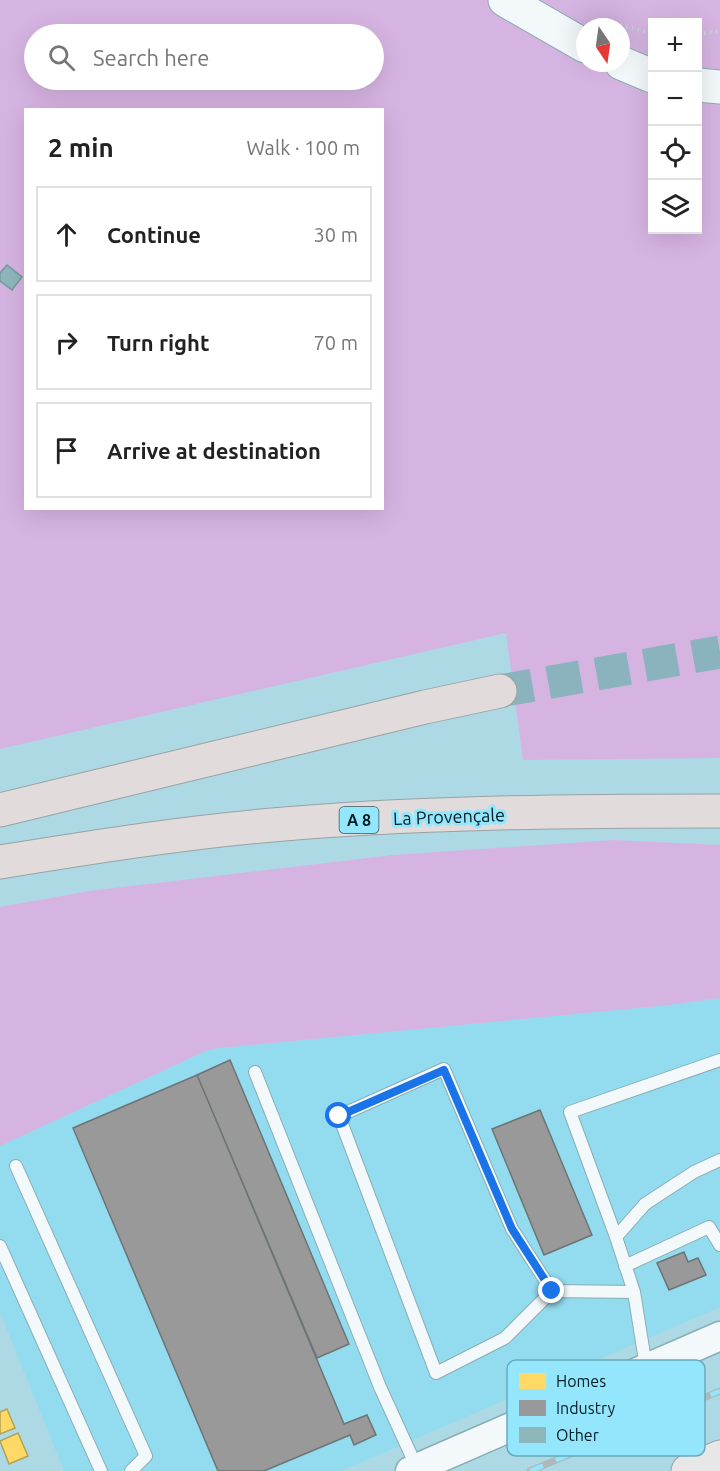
<!DOCTYPE html>
<html lang="en">
<head>
<meta charset="utf-8">
<style>
  :root { --surface:#fff; --page:#f2f2f2; --text:#222; --muted:#767676; --line:#e0e0e0 }
  body { margin:0; font-family:Ubuntu,sans-serif; background:var(--page); color:var(--text) }
  .controls { position:absolute; right:18px; top:18px; display:grid; overflow:hidden; border-radius:0px; box-shadow:0 6px 24px #0002 }
  .controls button { width:54px; height:54px; display:grid; place-items:center; padding:0; border:0; border-bottom:2px solid var(--line); background:var(--surface); color:var(--text); font:30px sans-serif }
  .compass { position:absolute; left:576px; top:18px; width:54px; height:54px; border-radius:50%; background:var(--surface); box-shadow:0 6px 24px #0002; rotate:167deg }
  .stop { position:absolute; width:18px; height:18px; margin:-14px; border:4px solid #1a73e8; border-radius:50%; background:#fff }
  .stop.end { background:#1a73e8; border-color:#fff; box-shadow:0 2px 6px #0008 }
  .list { margin:0; padding:0; list-style:none }
  h2 { display:flex; justify-content:space-between; align-items:center; height:78px; margin:0; padding:0 24px; font-size:26px }
  h2 small { font-size:20px; font-weight:400; color:var(--muted) }
  .list li { display:grid; grid-template-columns:39px 1fr auto; gap:18px; align-items:center; box-sizing:border-box; height:96px; margin:0 12px 12px; padding:0 12px; border:2px solid var(--line); border-radius:0px }
  .list b { display:block; font-size:22px; white-space:nowrap }
  .list em { font-size:20px; font-style:normal; color:var(--muted) }
  .icon { flex:none; width:33px; height:33px; fill:none; stroke:currentColor; stroke-width:2; stroke-linecap:round; stroke-linejoin:round }
  .map { position:relative; flex:none; width:720px; height:1471px; overflow:hidden }
  .search { position:absolute; background:var(--surface); box-shadow:0 6px 24px #0002; left:24px; top:24px; width:360px; height:66px; display:flex; align-items:center; gap:15px; box-sizing:border-box; padding:0 21px; border-radius:33px; color:var(--muted); font-size:22px }
  .panel { position:absolute; background:var(--surface); box-shadow:0 6px 24px #0002; left:24px; top:108px; width:360px; height:402px; border-radius:0px }
  .map>svg:first-child { display:block }
</style>
</head>
<body>
<div class="map">
<svg width="720" height="1471" viewBox="0 0 720 1471">
  <rect width="100%" height="100%" fill="#acd9e4"/>
  <!-- built -->
  <path fill="#93dbee" d="M720 998V1307L341 1471H64L0 1312V1146L210 1049 669 1005Z"/>
  <!-- green -->
  <path fill="#d6b4e2" fill-rule="evenodd" d="M0 0H720V758L523 760 506 633 0 749ZM652 22H698V230H652ZM585 27H621V63H585ZM34 34H374V80H34ZM26 110H382V508H26Z
    M614 840 720 845V998L669 1005 210 1049 0 1146V907L89 891 393 855Z"/>
  <!-- homes -->
  <path fill="#ffd966" stroke="#b3a152" stroke-width="1.5" d="M7 1409 15 1428 0 1434V1412Z
    M18 1433 28 1456 9 1464 0 1441Z"/>
  <!-- industry -->
  <path fill="#999" stroke="#6c7476" stroke-width="1.5" d="M230 1060 349 1344 317 1358 197 1075Z
    M197 1075 344 1424 367 1415 376 1435 354 1445 350 1435 264 1471H218L73 1128Z
    M540 1110 592 1235 544 1255 492 1129Z
    M684 1252 688 1262 698 1258 706 1275 669 1290 657 1263Z"/>
  <!-- building -->
  <path fill="#8eb7bc" stroke="#749aa0" stroke-width="1.5" d="M7 265 22 277 12 290 0 281V273Z"/>
  <g fill="none" stroke-linecap="round" stroke-linejoin="round">
    <!-- motorway-tunnel -->
    <path stroke="#8ab3bd" stroke-width="33" stroke-dasharray="33 16" stroke-linecap="butt" d="M500 691 720 652"/>
    <!-- service casing -->
    <g stroke="#89adb6" stroke-width="14">
      <path id="service" d="M255 1072 380 1387 417 1468
        M16 1166 146 1456 131 1471
        M616 1237 645 1204 694 1172 720 1160
        M0 1246 101 1471
        M625 1266 709 1227 720 1245
        M552 1291 505 1338 436 1373 339 1116 444 1069 512 1229 552 1291 634 1292
        M646 1367 634 1292 616 1237 570 1112 720 1060"/>
    </g>
    <!-- tertiary casing -->
    <g stroke="#89adb6" stroke-width="31">
      <path id="tertiary" d="M410 1471 720 1336"/>
    </g>
    <!-- secondary casing -->
    <g stroke="#89adb6" stroke-width="35">
      <path id="secondary" d="M505 0 585 46
        M621 63 652 76
        M698 85 720 87"/>
    </g>
    <!-- primary casing -->
    <g stroke="#99a2a4" stroke-width="35">
      <path id="primary" d="M688 1471 720 1457"/>
    </g>
    <!-- motorway casing -->
    <g stroke="#99a2a4" stroke-width="35">
      <path id="motorway" d="M0 810 425 707 500 691
        M0 862C87 848 174 834 261 826 414 812 567 811 720 811"/>
    </g>
    <!-- path -->
    <path stroke="#c7d6d9" stroke-width="4" stroke-dasharray="1.5 4.5" stroke-linecap="butt" d="M597 19 652 33
      M698 34 720 31"/>
    <!-- service -->
    <use href="#service" stroke="#f3f9fb" stroke-width="12"/>
    <!-- tertiary -->
    <use href="#tertiary" stroke="#f3f9fb" stroke-width="28"/>
    <!-- secondary -->
    <use href="#secondary" stroke="#f3f9fb" stroke-width="33"/>
    <!-- primary -->
    <use href="#primary" stroke="#e8e7e7" stroke-width="33"/>
    <!-- motorway -->
    <use href="#motorway" stroke="#e1dcdb" stroke-width="33"/>
    <!-- rail casing -->
    <g stroke="#aeb9bb" stroke-width="7">
      <path id="rail" d="M530 1471 720 1391"/>
    </g>
    <!-- rail -->
    <use href="#rail" stroke="#94e6fc" stroke-width="4.5" stroke-dasharray="14" stroke-linecap="butt"/>
  </g>
  <g fill="none" stroke-linecap="round" stroke-linejoin="round">
    <!-- route -->
    <path stroke="#1a73e8" stroke-width="8" d="M339 1116 444 1070 512 1229 552 1291"/>
  </g>
  <g text-anchor="middle" dominant-baseline="central" stroke-width="6" stroke-linejoin="round" paint-order="stroke">
    <!-- shield labels -->
    <rect fill="#94e6fc" stroke="#2e5964" stroke-width="1.5" x="339.5" y="807" width="39" height="26" rx="4.5"/>
    <g font-size="16" font-weight="bold" fill="#031d23">
      <text x="359" y="820">A 8</text>
    </g>
    <!-- street labels -->
    <g font-size="18" fill="#031d23" stroke="#94e6fc">
      <text transform="translate(449 816) rotate(-2)">La Provençale</text>
    </g>
  </g>
  <!-- legend -->
  <rect x="507" y="1360" width="198" height="96" rx="9" fill="#94e6fc" stroke="#68aabb" stroke-width="1.5"/>
  <rect x="519" y="1373" width="27" height="16" fill="#ffd966"/>
  <rect x="519" y="1400" width="27" height="16" fill="#999"/>
  <rect x="519" y="1427" width="27" height="16" fill="#8eb7bc"/>
  <g font-size="16" fill="#031d23">
    <text x="556" y="1387">Homes</text>
    <text x="556" y="1414">Industry</text>
    <text x="556" y="1441">Other</text>
  </g>
</svg>
<div class="controls">
<button>+</button>
<button>−</button>
<button><svg class="icon" aria-label="locate" viewBox="0 0 24 24"><circle cx="12" cy="12" r="6"/><path d="M12 2v4M12 18v4M2 12h4M18 12h4"/></svg></button>
<button><svg class="icon" aria-label="layers" viewBox="0 0 24 24"><path d="M12 4l9 5-9 5-9-5zM3 14l9 5 9-5"/></svg></button>
</div>
<svg class="compass" viewBox="-18 -18 36 36"><path d="M0-13l5 13h-10z" fill="#e53935"/><path d="M0 13l5-13h-10z" fill="#767676"/></svg>
<div class="stop" style="left:339px;top:1116px"></div>
<div class="stop end" style="left:552px;top:1291px"></div>
<div class="search"><svg class="icon" aria-label="search" viewBox="0 0 24 24"><circle cx="10" cy="10" r="6"/><path d="M15 15l6 6"/></svg>Search here</div>
<section class="panel">
<h2>2 min<small>Walk · 100 m</small></h2>
<ul class="list">
<li><svg class="icon" aria-label="ahead" viewBox="0 0 24 24"><path d="M12 20V5M6 11l6-6 6 6"/></svg><div><b>Continue</b></div><em>30 m</em></li>
<li><svg class="icon" aria-label="right" viewBox="0 0 24 24"><path d="M7 20v-9h11M14 6l5 5-5 5"/></svg><div><b>Turn right</b></div><em>70 m</em></li>
<li><svg class="icon" aria-label="arrive" viewBox="0 0 24 24"><path d="M6 21V4h12l-3 4 3 4H6"/></svg><div><b>Arrive at destination</b></div></li>
</ul>
</section>
</div>
</body>
</html>
